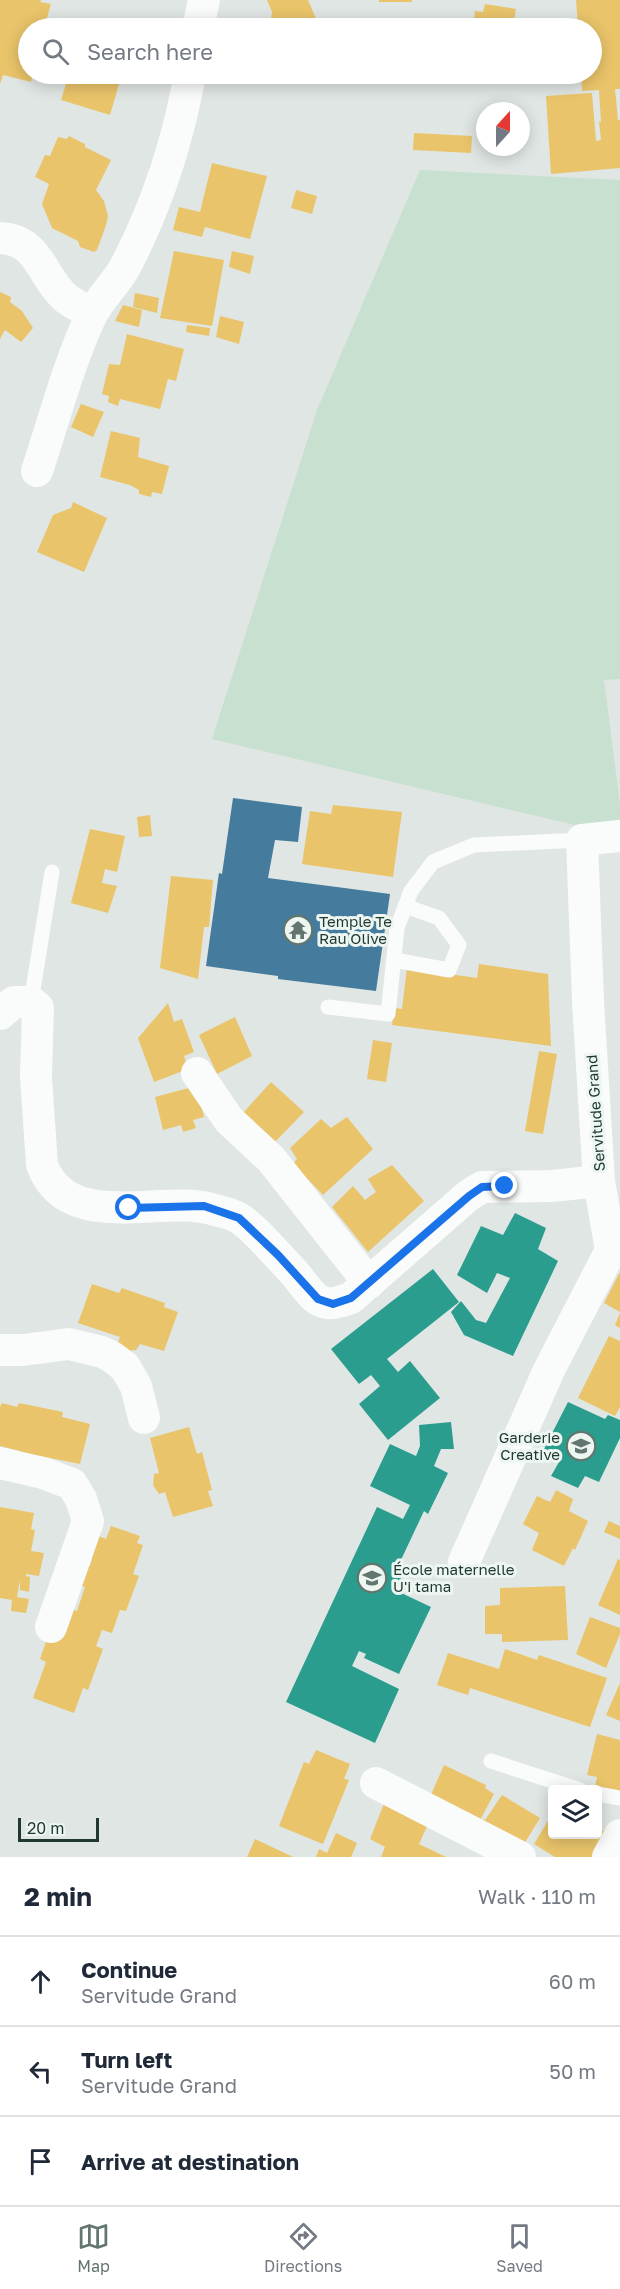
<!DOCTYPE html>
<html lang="en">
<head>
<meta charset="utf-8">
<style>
  :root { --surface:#fff; --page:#f2f2f3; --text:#1f2937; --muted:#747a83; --line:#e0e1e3; --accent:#63756f }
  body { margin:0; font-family:"Golos Text",sans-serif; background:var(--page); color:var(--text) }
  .controls { position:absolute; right:18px; bottom:18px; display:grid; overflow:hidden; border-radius:6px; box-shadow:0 3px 15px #0003 }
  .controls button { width:54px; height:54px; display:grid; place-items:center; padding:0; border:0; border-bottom:2px solid var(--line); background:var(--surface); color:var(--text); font:30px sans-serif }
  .compass { position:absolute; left:476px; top:102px; width:54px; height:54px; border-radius:50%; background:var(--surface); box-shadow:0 3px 15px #0003; rotate:21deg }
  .scale { position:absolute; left:18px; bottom:15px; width:81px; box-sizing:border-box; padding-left:6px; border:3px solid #1f3831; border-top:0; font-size:16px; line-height:21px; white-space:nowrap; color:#1f3831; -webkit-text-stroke:4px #edf6f1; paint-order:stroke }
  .stop { position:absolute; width:18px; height:18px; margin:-14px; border:4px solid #1a73e8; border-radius:50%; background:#fff }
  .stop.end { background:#1a73e8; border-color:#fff; box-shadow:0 2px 6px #0008 }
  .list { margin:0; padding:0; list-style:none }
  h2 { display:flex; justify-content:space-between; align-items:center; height:78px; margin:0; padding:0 24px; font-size:26px }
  h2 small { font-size:20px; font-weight:400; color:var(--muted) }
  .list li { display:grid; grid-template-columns:39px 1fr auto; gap:18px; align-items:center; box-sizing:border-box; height:90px; padding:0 24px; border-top:2px solid var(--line) }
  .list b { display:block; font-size:22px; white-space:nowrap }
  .list p { margin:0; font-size:20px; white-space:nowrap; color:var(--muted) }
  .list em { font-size:20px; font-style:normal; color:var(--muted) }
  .icon { flex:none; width:33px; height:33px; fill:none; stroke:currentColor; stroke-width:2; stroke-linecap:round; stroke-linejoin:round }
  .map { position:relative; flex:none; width:620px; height:1857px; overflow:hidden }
  .search { position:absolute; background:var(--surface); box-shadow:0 3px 15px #0003; left:18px; right:18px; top:18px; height:66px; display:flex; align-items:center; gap:15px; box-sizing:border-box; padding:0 21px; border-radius:33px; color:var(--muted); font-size:22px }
  .sheet { height:348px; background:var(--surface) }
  nav { display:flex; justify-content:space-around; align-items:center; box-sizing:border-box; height:84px; border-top:2px solid var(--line); background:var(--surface); font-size:16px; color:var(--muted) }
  nav a { display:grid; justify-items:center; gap:3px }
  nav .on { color:var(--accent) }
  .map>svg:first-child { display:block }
</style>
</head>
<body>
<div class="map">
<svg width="620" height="1857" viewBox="0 0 620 1857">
  <rect width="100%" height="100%" fill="#e0e6e3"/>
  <!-- green -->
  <path fill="#c8e0cf" d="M420 170 620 180V679L604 680 620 804V822L579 826 212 739 317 410Z"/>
  <!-- homes -->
  <path fill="#e9c46a" d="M0 0H41L40 2 51 4 44 28H28V74H33L31 82 3 75 0 84Z
    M267 0H308L320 28H278L271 19 272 12Z
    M379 0H412V2H379Z
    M576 0H620V89H615L618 120H620V168L551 174 546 96 592 93 596 141 601 140 599 121 601 122 599 90 582 91 581 74H592V28H578Z
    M485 4 516 9 513 28H473L475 11 483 12Z
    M69 74H122L110 115 61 100Z
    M414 133 472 136 471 153 413 150Z
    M69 136 85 144V147L111 160 96 190 104 201 108 216 106 225 97 250 94 252 80 247 78 241 52 228 42 204 49 184 35 177 45 155 50 156 58 137 67 139Z
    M212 163 267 176 250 239 205 227 202 237 173 230 179 207 200 212Z
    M296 190 317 196 312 214 291 208Z
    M174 251 224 260 212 326 160 318Z
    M232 251 254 256 250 274 229 267Z
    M0 292 11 297 10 302 22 311 33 328 21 342 5 330 0 339Z
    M135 293 159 298 157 313 133 307Z
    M123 305 142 310 139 327 115 321Z
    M220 316 244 322 239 344 216 337Z
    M187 325 210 328 209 336 186 332Z
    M127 334 184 349 176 381 168 379 160 409 120 399 118 406 108 402 109 396 102 394 109 364 120 365Z
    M81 404 104 412 93 437 71 427Z
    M111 431 140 438 138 457 169 466 162 494 152 492 151 497 139 494V490L130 485 100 477Z
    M73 502 107 518 84 572 37 552 53 515 71 508Z
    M333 805 402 812 393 877 302 864 310 811 331 814Z
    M150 815 152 836 139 837 137 817Z
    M90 829 125 836 117 872 105 869 102 883 117 886 108 913 71 903Z
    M171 876 213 880 209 927H204L198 979 160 968Z
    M479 964 548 974 551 1046 392 1025 394 1008 402 1009 407 968 477 978Z
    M168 1003 174 1022 182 1019 194 1052 184 1056 188 1069 154 1082 138 1038Z
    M235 1017 252 1056 217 1074 199 1035Z
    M373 1040 392 1043 386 1082 367 1079Z
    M539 1051 557 1054 543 1134 525 1131Z
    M271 1082 304 1112 272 1145 243 1113Z
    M196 1086 204 1117 193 1120 196 1128 183 1132 181 1125 163 1130 155 1097Z
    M347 1117 373 1149 323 1195 293 1164 297 1159 290 1148 321 1119 331 1128Z
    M392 1165 424 1201 368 1252 332 1207 353 1186 365 1200 376 1192 368 1179Z
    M620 1272V1312L604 1303Z
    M92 1284 119 1293 122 1288 165 1303 164 1307 178 1312 164 1351 140 1344 136 1350 126 1351 118 1343 120 1337 78 1323Z
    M620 1313V1328L615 1325Z
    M609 1336 620 1341V1407L615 1416 578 1398Z
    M2 1403 17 1407 19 1403 63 1412 62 1417 90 1424 80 1464 40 1456 37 1462 17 1457 20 1451 0 1446V1407Z
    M189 1427 197 1454 202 1452 212 1490 208 1491 213 1506 173 1517 165 1492 159 1494 153 1485 154 1474 159 1473 150 1438Z
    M556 1490 573 1499 569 1511 588 1521 575 1550 573 1548 564 1566 532 1550 539 1533 523 1524 537 1496 550 1502Z
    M0 1507 34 1513 31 1529 35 1530 31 1551 44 1553 39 1576 26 1574V1576L30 1577 29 1592 20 1590V1580L17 1597 29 1599 26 1613 11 1611 12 1600 0 1598Z
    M609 1521 620 1526V1539L604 1532Z
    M111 1526 140 1536 137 1543 143 1545 133 1574 139 1576 126 1611 120 1610 112 1633 102 1630 96 1646 103 1649 88 1690 83 1688 74 1713 33 1698 46 1662 40 1659 47 1639 65 1607 77 1611 85 1587 76 1584 83 1563 90 1566 92 1559 80 1555 89 1532 106 1539Z
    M618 1559 620 1560V1615L598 1605Z
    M565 1586 568 1640 502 1642V1634H485V1606L500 1605V1588Z
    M590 1617 620 1628V1634L606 1668 576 1654Z
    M505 1649 537 1660 539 1655 607 1678 590 1727 470 1688 468 1695 437 1685 448 1653 499 1669Z
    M620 1683V1721L606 1715Z
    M597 1734 620 1740V1793L595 1787 597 1777 587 1775Z
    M316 1750 350 1764 344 1779 349 1780 323 1844 279 1826 304 1762 309 1764Z
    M444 1765 486 1785 485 1788 494 1794 479 1822 430 1797Z
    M502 1795 540 1818 524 1844 478 1827 482 1819 485 1820Z
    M385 1801 429 1822 419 1844 446 1857H381L385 1847 370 1839Z
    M552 1814V1834H598V1828L607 1833 593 1857H555L534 1844Z
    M336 1833 357 1843 351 1857H316L319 1849 327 1853Z
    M255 1839 293 1857H247Z"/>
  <!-- schools -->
  <path fill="#2a9d8f" d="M515 1213 546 1228 538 1249 558 1261 513 1356 464 1335 451 1312 461 1301 476 1320 486 1323 510 1278 497 1273 487 1293 457 1275 481 1226 503 1235Z
    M433 1269 459 1302 387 1359 398 1372 410 1361 440 1398 388 1440 359 1404 380 1386 371 1375 359 1384 331 1349Z
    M568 1402 605 1419 608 1415 620 1420V1438L599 1482 585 1476 578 1488 551 1476 559 1462 542 1453Z
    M451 1422 454 1449H441L434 1466 448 1473 428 1514 424 1511 400 1562 407 1566 395 1590 431 1607 399 1674 364 1658 366 1654 359 1651 352 1666 399 1689 375 1743 286 1702 377 1507 403 1519 410 1505 370 1486 390 1444 416 1456 420 1446 419 1425Z"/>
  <!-- public -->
  <path fill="#457b9d" d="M233 798 302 807 298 842 275 840 268 878 390 894 376 991 278 979V976L206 966 219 873 222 874Z"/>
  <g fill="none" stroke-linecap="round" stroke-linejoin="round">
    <!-- lane -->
    <path stroke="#fafbfb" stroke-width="15" d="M394 960 449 970 459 945 439 918 405 906
      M31 1002 52 872
      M328 1007 388 1014 397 928 411 891 433 862 474 845 582 840
      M491 1761 580 1790
      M598 1794 620 1798"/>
    <!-- street -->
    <path stroke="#fafbfb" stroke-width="32" d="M198 28 204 0
      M0 238C41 240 41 278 67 299 75 305 84 309 92 313
      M37 471C54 420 68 365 91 316 99 299 115 285 125 267 157 206 178 141 190 74
      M0 1014 14 1002H31L38 1008 36 1077 42 1165C68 1235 163 1193 215 1210 222 1212 231 1214 237 1217 251 1224 284 1262 296 1275 302 1282 309 1293 317 1299 328 1307 339 1302 351 1298L469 1195 482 1187 552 1186 599 1181 588 1001 582 840 620 836
      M197 1073 229 1120 271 1159 369 1283
      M0 1350H23L69 1344 102 1352 112 1357 125 1367 136 1386 144 1418
      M0 1463 43 1473 72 1484 81 1499 88 1521 51 1627
      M464 1562 549 1370 611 1250 599 1181
      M376 1783 520 1857
      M608 1857 620 1835"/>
  </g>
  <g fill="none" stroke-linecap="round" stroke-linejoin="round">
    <!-- route -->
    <path stroke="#1a73e8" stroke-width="8" d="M129 1208 204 1206 239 1218 278 1255 318 1299 333 1304 351 1298 469 1196 482 1187 505 1186"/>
  </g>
  <!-- icons -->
  <defs>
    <g id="temple-ring" transform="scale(1.5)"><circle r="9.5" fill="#edf6f1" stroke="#63756f" stroke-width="1.5"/><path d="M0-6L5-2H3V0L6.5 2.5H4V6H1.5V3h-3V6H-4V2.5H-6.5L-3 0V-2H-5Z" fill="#63756f"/></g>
    <g id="school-ring" transform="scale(1.5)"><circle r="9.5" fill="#edf6f1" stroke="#63756f" stroke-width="1.5"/><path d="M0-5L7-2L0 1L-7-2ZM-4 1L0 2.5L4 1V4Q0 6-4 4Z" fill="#63756f"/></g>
  </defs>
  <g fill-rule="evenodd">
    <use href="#temple-ring" x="298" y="930"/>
    <use href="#school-ring" x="581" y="1446"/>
    <use href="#school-ring" x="372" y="1578"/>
  </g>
  <g text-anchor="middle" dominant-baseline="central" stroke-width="6" stroke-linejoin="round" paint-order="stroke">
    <!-- poi labels -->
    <g font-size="15" fill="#1f3831" stroke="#edf6f1" text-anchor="start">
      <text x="319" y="921">Temple Te<tspan x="319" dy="17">Rau Olive</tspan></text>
      <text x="560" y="1437" text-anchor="end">Garderie<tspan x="560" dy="17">Creative</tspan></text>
      <text x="393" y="1569">École maternelle<tspan x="393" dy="17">U'i tama</tspan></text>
    </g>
    <!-- street labels -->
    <g font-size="15" fill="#1f3831" stroke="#edf6f1">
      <text transform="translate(595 1113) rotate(-94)">Servitude Grand</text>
    </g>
  </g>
</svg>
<div class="controls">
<button><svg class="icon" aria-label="layers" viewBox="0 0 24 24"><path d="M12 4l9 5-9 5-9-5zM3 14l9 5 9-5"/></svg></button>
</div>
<svg class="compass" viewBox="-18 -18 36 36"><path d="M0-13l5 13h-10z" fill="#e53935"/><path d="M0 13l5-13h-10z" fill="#747a83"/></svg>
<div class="scale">20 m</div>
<div class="stop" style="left:129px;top:1208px"></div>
<div class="stop end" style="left:505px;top:1186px"></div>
<div class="search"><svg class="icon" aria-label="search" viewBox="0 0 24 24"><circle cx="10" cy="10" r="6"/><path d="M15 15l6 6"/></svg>Search here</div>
</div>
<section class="sheet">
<h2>2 min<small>Walk · 110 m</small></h2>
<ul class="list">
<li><svg class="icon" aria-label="ahead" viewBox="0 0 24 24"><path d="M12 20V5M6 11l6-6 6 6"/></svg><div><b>Continue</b><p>Servitude Grand</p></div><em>60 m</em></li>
<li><svg class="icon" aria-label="left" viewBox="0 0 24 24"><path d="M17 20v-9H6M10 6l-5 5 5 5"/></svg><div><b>Turn left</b><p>Servitude Grand</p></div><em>50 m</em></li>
<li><svg class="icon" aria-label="arrive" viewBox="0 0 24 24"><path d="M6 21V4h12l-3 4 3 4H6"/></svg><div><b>Arrive at destination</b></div></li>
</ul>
</section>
<nav>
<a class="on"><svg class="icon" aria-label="map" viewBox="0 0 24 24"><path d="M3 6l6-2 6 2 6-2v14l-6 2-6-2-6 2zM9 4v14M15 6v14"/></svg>Map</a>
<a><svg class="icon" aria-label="directions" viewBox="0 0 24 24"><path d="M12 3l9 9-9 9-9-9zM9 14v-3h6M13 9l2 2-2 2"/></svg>Directions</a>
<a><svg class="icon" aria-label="saved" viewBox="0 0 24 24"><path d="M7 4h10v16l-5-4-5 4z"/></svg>Saved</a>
</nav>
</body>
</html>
